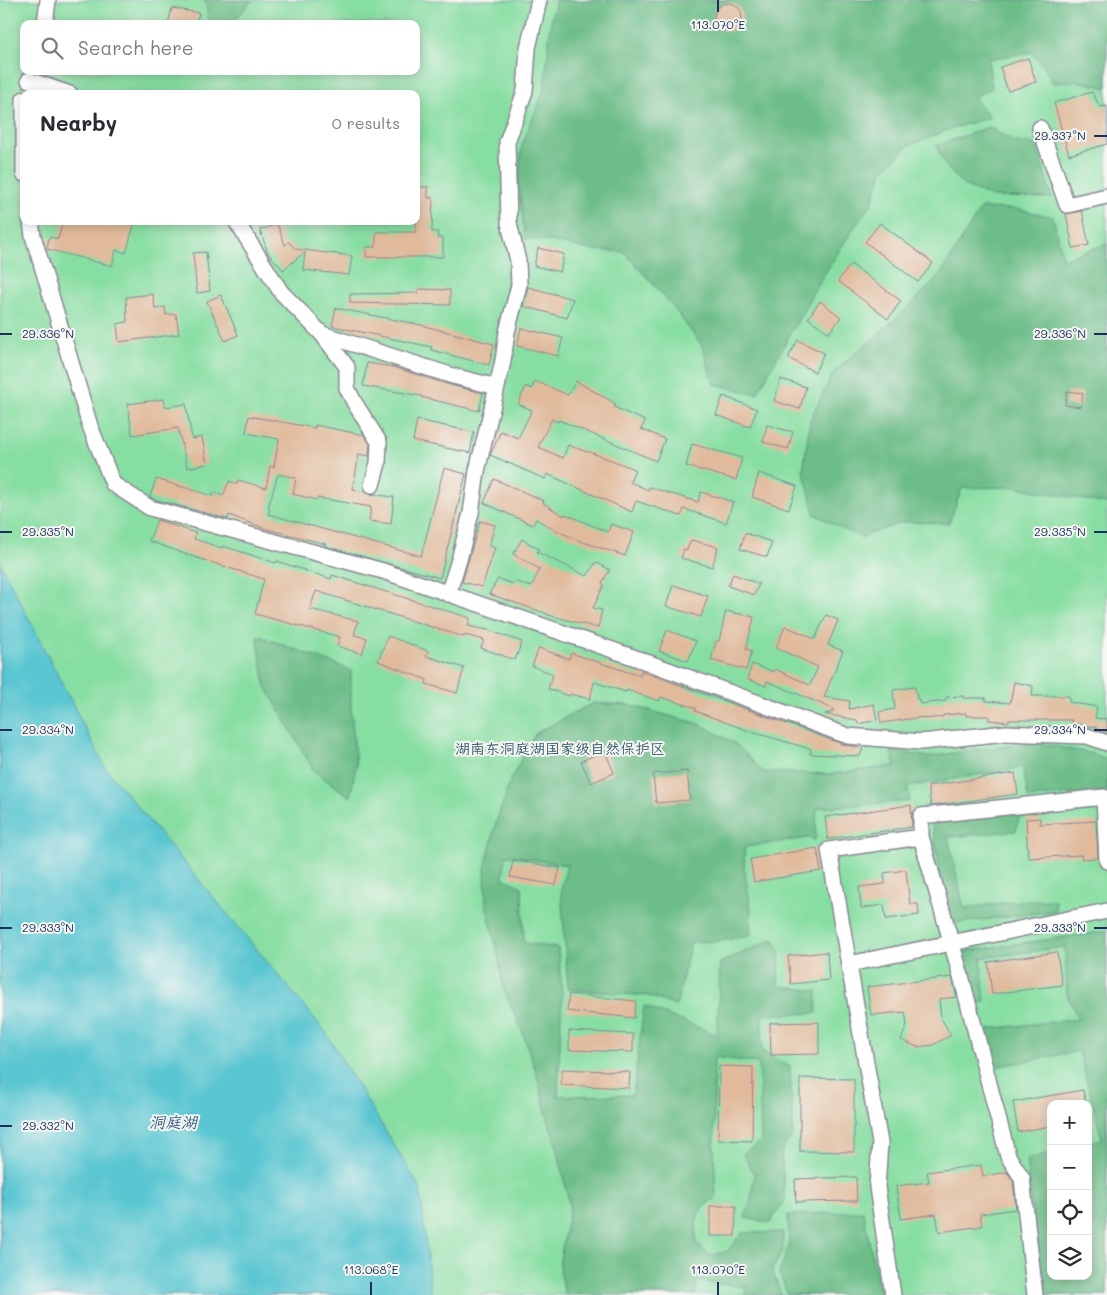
<!DOCTYPE html>
<html lang="en">
<head>
<meta charset="utf-8">
<style>
  :root { --surface:#fff; --page:#f7f7f7; --text:#2b2b33; --muted:#7c7c81; --line:#e1e1e2 }
  body { margin:0; font-family:Mali,"LXGW WenKai TC",sans-serif; background:var(--page); color:var(--text) }
  .controls { position:absolute; right:15px; bottom:15px; display:grid; overflow:hidden; border-radius:10px; box-shadow:0 2px 12px #0003 }
  .controls button { width:45px; height:45px; display:grid; place-items:center; padding:0; border:0; border-bottom:1px solid var(--line); background:var(--surface); color:var(--text); font:25px sans-serif }
  .list { margin:0; padding:0; list-style:none }
  h2 { display:flex; justify-content:space-between; align-items:center; height:65px; margin:0; padding:0 20px; font-size:21px }
  h2 small { font-size:16px; font-weight:400; color:var(--muted) }
  .icon { flex:none; width:28px; height:28px; fill:none; stroke:currentColor; stroke-width:2; stroke-linecap:round; stroke-linejoin:round }
  .map { position:relative; flex:none; width:1107px; height:1295px; overflow:hidden }
  .search { position:absolute; background:var(--surface); box-shadow:0 2px 12px #0003; left:20px; top:20px; width:400px; height:55px; display:flex; align-items:center; gap:12px; box-sizing:border-box; padding:0 18px; border-radius:10px; color:var(--muted); font-size:19px }
  .panel { position:absolute; background:var(--surface); box-shadow:0 2px 12px #0003; left:20px; top:90px; width:400px; height:135px; border-radius:10px }
  .map>svg:first-child { display:block }
</style>
</head>
<body>
<div class="map">
<svg width="1107" height="1295" viewBox="0 0 1107 1295">
  <rect width="100%" height="100%" fill="#f6f6f2"/>
  <filter id="ink" filterUnits="userSpaceOnUse"><feTurbulence type="fractalNoise" baseFrequency=".02" numOctaves="2"/><feDisplacementMap in="SourceGraphic" scale="10" xChannelSelector="R" yChannelSelector="G"/><feConvolveMatrix kernelMatrix="1 2 1 2 8 2 1 2 1" color-interpolation-filters="sRGB"/></filter>
  <filter id="wash" filterUnits="userSpaceOnUse"><feTurbulence type="fractalNoise" baseFrequency=".0096" numOctaves="4" result="noise"/><feDisplacementMap in="SourceGraphic" scale="20" xChannelSelector="R" yChannelSelector="G"/><feGaussianBlur stdDeviation="1.12" result="paint"/><feColorMatrix in="noise" values="0 0 0 0 0 0 0 0 0 0 0 0 0 0 0 0 0 1.4 0 .05"/><feComposite in="paint" operator="in"/></filter>
  <g filter="url(#wash)">
    <rect width="100%" height="100%" fill="#f3dfc4"/>
    <!-- green -->
    <path fill="#87dea2" stroke="#518680" fill-rule="evenodd" d="M0 0H1107V1295H0ZM24 24H416V71H24ZM24 94H416V221H24ZM1051 1104H1088V1276H1051Z"/>
    <!-- forest -->
    <path fill="#6dbd88" stroke="#447673" d="M205 0H252L232 24H209Z
      M556 0H1107V88L1077 81 1053 83 1044 67 1031 52 988 59 992 88 974 97 990 117 947 130 908 146 882 171 872 203 851 232 815 289 757 394 714 384 702 346 671 304 624 252 591 250 551 241 525 239 518 182 522 145 544 90 551 21Z
      M989 127 1014 142 1036 144 1052 198 993 197 963 185 946 166 936 146Z
      M981 208 1016 209 1053 217 1063 259 1107 244V504L1016 487 962 488 949 523 903 522 862 537 851 533 814 514 812 502 803 470 810 420 833 373 910 306 940 275Z
      M257 635 351 670V708L356 766 350 797 314 771 265 685Z
      M593 703 629 705 700 724 736 744 763 772 833 774 895 766 891 751 930 757 971 750 1036 743 1095 754 1107 760V791L1028 798 1023 767 907 787 910 801 817 808 815 840 808 838 745 847 744 867 751 910 750 936 718 941 691 942 676 1006 649 996 568 989 561 890 567 865 506 855 503 878 522 887 524 943 558 948 562 991 558 1096 633 1095 644 1006 717 1035 720 963 773 939 780 951 778 986 817 991V1013L762 1015V1051L790 1067 793 1135 781 1151 785 1199 770 1223 745 1218 751 1199 754 1174 743 1154 761 1141 759 1063 714 1057V1149L716 1198C695 1209 696 1220 696 1242L709 1256 728 1251 742 1233 783 1232V1251L772 1269 781 1295H745L746 1287 697 1281 695 1295H565L559 1265 570 1207 558 1151 548 1119 536 1072 522 1031 504 990 497 950 486 904 485 868 496 823 511 778 536 733Z
      M1093 803V811L1019 817 1016 831 948 837 964 908 1026 900H1055L1056 911 948 924 932 822Z
      M1107 931V1295H1042L1026 1159 1051 1153V1276H1088V1143L1102 1139 1079 1051 995 1067 988 1029 1078 1019 1067 994 1065 947 981 958 985 1001 978 1003 961 952Z
      M863 1211 880 1295H788L779 1273 789 1246 788 1215Z"/>
    <!-- water -->
    <path fill="#5ac6d1" stroke="#3a7a98" d="M0 563 106 769 324 1030 420 1188 431 1295H0Z"/>
    <g id="blocks">
      <!-- building -->
      <path fill="#e0ba9b" d="M714 17a14 14 0 1 1 28 0a14 14 0 1 1-28 0Z
        M172 8 199 13 196 24H168Z
        M1028 58 1036 82 1008 91 1000 67Z
        M1092 92 1100 107 1107 106V144L1069 155 1054 103Z
        M416 187H428V198H433L432 232H438L437 238H443V257H366V247H376V232H416Z
        M1082 211 1089 245 1073 248 1066 214Z
        M63 221H135L126 253 116 250 112 266 47 249 49 237 58 239Z
        M880 223 933 263 918 282 865 242Z
        M277 224 285 245 289 242 295 249 352 256 349 275 303 270 305 252 283 270 268 253 260 230Z
        M538 248 564 254 560 272 534 266Z
        M206 252 210 291 197 293 193 253Z
        M851 264 901 301 888 319 838 281Z
        M528 287 573 299 567 318 523 306Z
        M418 289 450 290V305L350 303V294L418 293Z
        M153 294 155 309 165 307 166 315 176 314 179 334 119 342 117 324 127 322 126 297Z
        M221 295 238 335 225 341 207 301Z
        M820 301 841 317 829 333 808 318Z
        M336 308 421 325 494 344 489 365 431 350 432 347 332 326Z
        M521 328 563 338 558 356 517 346Z
        M798 340 824 353 815 372 788 358Z
        M367 363 393 367 450 385 483 393 479 411 421 397 422 396 363 386Z
        M781 379 806 387 800 409 774 401Z
        M535 381 568 395 576 381 616 404 614 407 645 421 641 429 665 439 656 461 559 420 558 422 552 419 538 447 563 458 568 445 587 452V451L635 469 630 482 648 490 649 487 698 502 701 492 733 502 726 523 684 509 681 516 636 501 632 512 547 474 545 479 490 455 501 431 518 438 532 410 518 404 526 386 532 389Z
        M1067 391 1083 393 1081 407 1065 405Z
        M723 396 757 409 750 427 716 415Z
        M164 399 165 407 186 404 192 439 202 437 207 464 187 468 178 428 132 435 128 404Z
        M249 416 315 428V425L364 435 370 444 369 454V456L359 454 353 489 370 494 394 497 391 524 369 521 371 507 318 498 317 500 293 494 296 478 278 474 268 508 270 509 268 514 421 556 444 468 466 474 440 578 325 546 326 544 263 528 229 515 228 519 154 499 150 497 156 479 213 496 214 492 223 496 229 481 237 484 238 480 266 488 270 466 274 467 279 439 246 433Z
        M417 420 474 432 470 453 413 441Z
        M767 425 793 432 788 449 763 442Z
        M692 444 742 458 736 480 686 466Z
        M759 473 797 486 789 509 752 497Z
        M494 479 544 501 543 503 564 516 565 514 608 532 611 524 634 532 625 556 580 541 551 528 536 519 533 525 484 503Z
        M157 520 196 533 194 539 222 548 223 546 276 563 277 561 331 579 332 575 470 618 468 626 488 630 522 642 515 660 481 648 484 640 465 635 464 637 316 591 310 609 358 621 354 635 367 638 362 654 337 646 340 637 255 614 264 579 188 555 149 541Z
        M480 521 495 525 489 546 495 548 482 587 462 582Z
        M745 533 772 542 767 557 740 549Z
        M522 539 539 549 537 552 587 576 596 562 610 570 602 583 604 585 593 608 602 610 598 628 548 615V614L489 594 498 579 514 584 515 581 531 587 540 569 513 554Z
        M691 540 718 547 712 567 681 558 684 549 687 550Z
        M733 574 759 584 754 595 728 586Z
        M673 585 708 596 701 617 666 606Z
        M726 611 754 617 746 649 752 651 746 670 711 660 716 641H719Z
        M826 615 838 620 828 645 843 651 824 697 850 701 849 709 874 704 877 720 858 724 857 720 825 714 833 712V709L767 681 766 686 747 679 752 664 774 672 775 669 810 685 818 667 776 648 785 626 815 639Z
        M667 630 696 641 688 661 659 651Z
        M388 636 428 651 426 656 464 668 457 693 426 684 427 680 378 661Z
        M539 648 569 659 571 653 640 676 641 671 845 745 863 748 860 756 810 754 811 749 752 732 695 711 696 708 661 697 659 701 627 690 626 692 594 682 590 699 570 694 569 696 548 689 553 674 532 666Z
        M1014 682 1033 686 1032 696H1069V702L1097 707 1095 718 1107 719V732L1096 729V727L1071 723 1072 720H1009L1008 722 989 720V716H966V713L943 715V717L924 719V717L881 723 879 712 895 709 893 690 915 687 917 699H919L920 704 946 701V697L963 696V698H986V701L1010 703Z
        M605 751 614 773 591 783 581 761Z
        M687 771 690 800 656 803 653 774Z
        M1015 773 1018 794 931 806 928 786Z
        M911 805 912 827 828 839 825 817Z
        M1040 818V824L1096 821 1098 858 1082 859 1081 855 1028 858 1026 819Z
        M817 848 821 871 754 882 750 859Z
        M513 860 560 868 556 885 510 877Z
        M906 870 910 904H918L919 915 886 919 884 905 861 908 859 887 885 884 884 873Z
        M827 952 829 980 791 984 788 956Z
        M1057 952 1062 985 992 994 988 962Z
        M952 977 957 997 939 999 941 1018 951 1035 933 1045 917 1047 901 1040 907 1025 905 1012 871 1015 867 987Z
        M569 994 636 1001 634 1018 567 1011Z
        M819 1022V1054L771 1055 770 1023Z
        M569 1031 633 1034V1052L569 1050Z
        M719 1066 753 1067 752 1141 718 1140Z
        M562 1069 630 1072 629 1088 561 1085Z
        M800 1078 854 1079V1152L800 1151Z
        M1083 1090 1086 1104H1051V1126L1018 1132 1013 1102Z
        M981 1165 983 1176 1007 1172 1013 1181 1016 1209 980 1214 982 1226 939 1232 936 1214 901 1219 896 1186 929 1182 927 1172Z
        M856 1177 857 1201 796 1202 795 1179Z
        M710 1206H736L735 1236H710Z"/>
    </g>
  </g>
  <g filter="url(#ink)">
    <use href="#blocks" fill-opacity="0" stroke="#878791" stroke-width="1"/>
    <g fill="none" stroke-linecap="round" stroke-linejoin="round">
      <!-- minor casing -->
      <g stroke="#878791" stroke-width="18">
        <path id="minor" d="M45 24 48 0
          M29 80 70 94
          M24 99V174
          M1040 128 1067 205 1107 196
          M31 221 33 236 90 426 113 484 150 508 383 571 633 657 848 736 921 742 1006 733 1087 736 1107 743
          M236 221 281 292 322 334 453 376 497 387 477 471 471 513 459 560 448 594
          M322 334 347 367V388L354 402 379 442 378 463 372 485
          M497 387 503 361 507 332 519 285 518 261 509 223 507 142 525 91 528 48 539 0
          M921 837V816L1104 797 1107 861
          M849 964 1107 911
          M893 1295 877 1187 880 1143 829 850 921 837 961 976 1008 1156 1022 1178 1035 1295"/>
      </g>
      <!-- minor -->
      <use href="#minor" stroke="#fff" stroke-width="15"/>
    </g>
  </g>
  <!-- ticks -->
  <path fill="none" stroke="#1b2f5e" stroke-width="2" d="M718 0V12M1094 136H1107M0 334H12M1094 334H1107M0 532H12M1094 532H1107M0 730H12M1094 730H1107M0 928H12M1094 928H1107M0 1126H12M371 1282V1295M718 1282V1295"/>
  <g text-anchor="middle" dominant-baseline="central" stroke-width="4" stroke-linejoin="round" paint-order="stroke">
    <!-- park labels -->
    <g font-size="15" fill="#365b6f" stroke="#f6f6f2">
      <text x="560" y="748">湖南东洞庭湖国家级自然保护区</text>
    </g>
    <!-- water labels -->
    <g font-size="16" font-style="italic" fill="#2e5c80" stroke="#f6f6f2">
      <text x="173" y="1121">洞庭湖</text>
    </g>
  </g>
  <g font-size="12" text-anchor="middle" fill="#1b2f5e" stroke="#f6f6f2" stroke-width="4" stroke-linejoin="round" paint-order="stroke">
    <text x="718" y="29">113.070°E</text>
    <text x="1060" y="140">29.337°N</text>
    <text x="48" y="338">29.336°N</text>
    <text x="1060" y="338">29.336°N</text>
    <text x="48" y="536">29.335°N</text>
    <text x="1060" y="536">29.335°N</text>
    <text x="48" y="734">29.334°N</text>
    <text x="1060" y="734">29.334°N</text>
    <text x="48" y="932">29.333°N</text>
    <text x="1060" y="932">29.333°N</text>
    <text x="48" y="1130">29.332°N</text>
    <text x="371" y="1274">113.068°E</text>
    <text x="718" y="1274">113.070°E</text>
  </g>
</svg>
<div class="controls">
<button>+</button>
<button>−</button>
<button><svg class="icon" aria-label="locate" viewBox="0 0 24 24"><circle cx="12" cy="12" r="6"/><path d="M12 2v4M12 18v4M2 12h4M18 12h4"/></svg></button>
<button><svg class="icon" aria-label="layers" viewBox="0 0 24 24"><path d="M12 4l9 5-9 5-9-5zM3 14l9 5 9-5"/></svg></button>
</div>
<div class="search"><svg class="icon" aria-label="search" viewBox="0 0 24 24"><circle cx="10" cy="10" r="6"/><path d="M15 15l6 6"/></svg>Search here</div>
<section class="panel">
<h2>Nearby<small>0 results</small></h2>
<ul class="list">
</ul>
</section>
</div>
</body>
</html>
